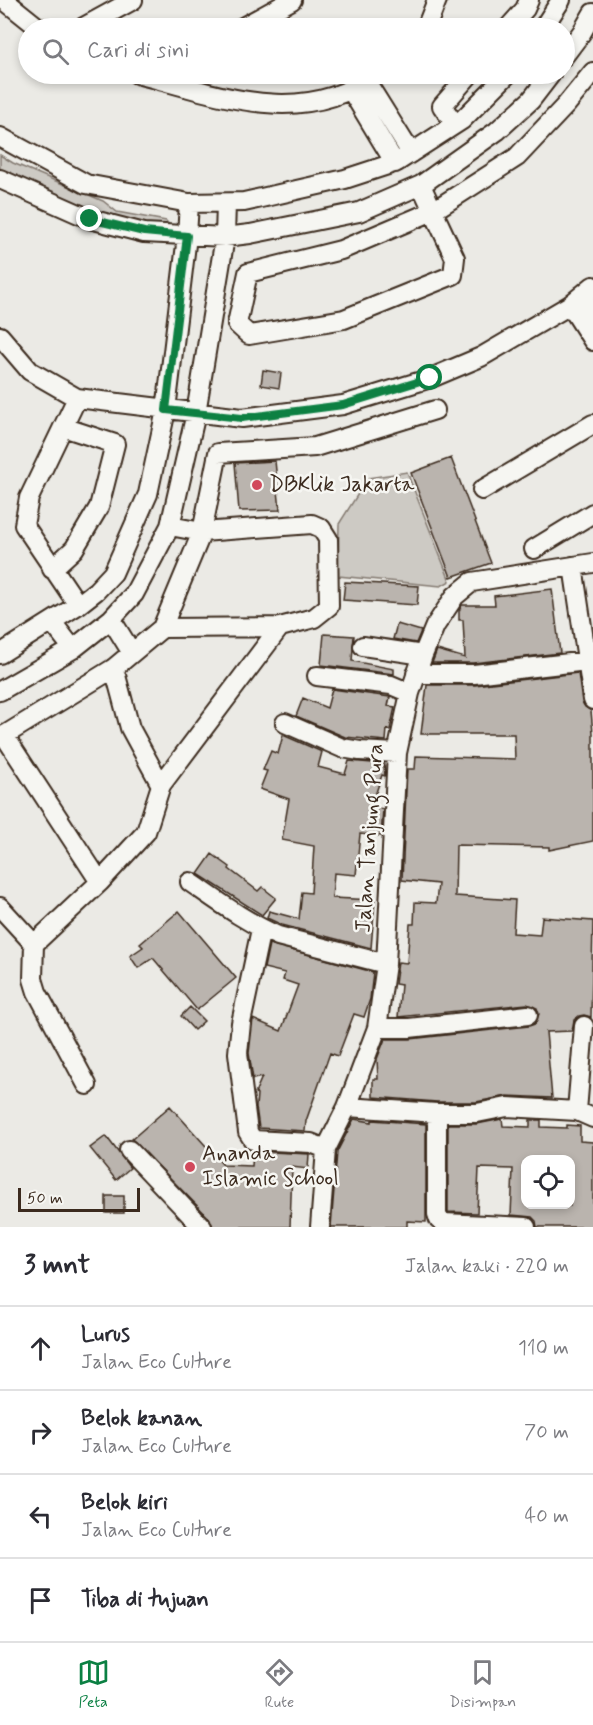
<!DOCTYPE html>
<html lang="id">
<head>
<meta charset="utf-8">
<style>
  :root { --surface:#fff; --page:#f2f2f3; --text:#2b2b33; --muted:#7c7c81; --line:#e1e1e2; --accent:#0b8043 }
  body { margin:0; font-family:Mynerve,sans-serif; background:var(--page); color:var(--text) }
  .controls { position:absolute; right:18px; bottom:18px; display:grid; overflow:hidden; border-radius:12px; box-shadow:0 3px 9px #0003 }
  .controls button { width:54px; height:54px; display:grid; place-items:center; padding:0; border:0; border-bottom:2px solid var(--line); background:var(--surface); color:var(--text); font:30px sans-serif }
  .scale { position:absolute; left:18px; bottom:15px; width:122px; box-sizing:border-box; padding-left:6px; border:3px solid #3b2a1e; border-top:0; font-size:16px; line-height:21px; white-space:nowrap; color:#3b2a1e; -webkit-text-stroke:4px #f6f6f2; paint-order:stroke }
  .stop { position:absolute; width:18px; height:18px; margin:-14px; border:4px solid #0b8043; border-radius:50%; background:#fff }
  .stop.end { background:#0b8043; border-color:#fff; box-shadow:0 2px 6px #0008 }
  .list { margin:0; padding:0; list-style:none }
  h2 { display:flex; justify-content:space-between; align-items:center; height:78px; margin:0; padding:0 24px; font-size:26px }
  h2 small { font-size:20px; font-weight:400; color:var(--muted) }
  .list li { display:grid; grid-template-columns:39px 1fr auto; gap:18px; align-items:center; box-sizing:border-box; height:84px; padding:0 24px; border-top:2px solid var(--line) }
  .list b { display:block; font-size:22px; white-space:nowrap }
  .list p { margin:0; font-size:20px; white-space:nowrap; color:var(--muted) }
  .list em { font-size:20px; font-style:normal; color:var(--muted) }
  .icon { flex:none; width:33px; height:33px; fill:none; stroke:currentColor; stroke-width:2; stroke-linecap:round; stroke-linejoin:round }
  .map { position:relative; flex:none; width:593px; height:1227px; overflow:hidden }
  .search { position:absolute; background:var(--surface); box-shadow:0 3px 9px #0003; left:18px; right:18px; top:18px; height:66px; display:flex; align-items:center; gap:15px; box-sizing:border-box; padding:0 21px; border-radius:33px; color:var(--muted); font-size:22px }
  .sheet { height:414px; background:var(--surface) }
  nav { display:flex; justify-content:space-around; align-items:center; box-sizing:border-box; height:84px; border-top:2px solid var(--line); background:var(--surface); font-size:16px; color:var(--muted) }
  nav a { display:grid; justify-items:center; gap:3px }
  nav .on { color:var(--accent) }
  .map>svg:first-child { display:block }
</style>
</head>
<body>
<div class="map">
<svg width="593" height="1227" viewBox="0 0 593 1227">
  <rect width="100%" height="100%" fill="#ebeae5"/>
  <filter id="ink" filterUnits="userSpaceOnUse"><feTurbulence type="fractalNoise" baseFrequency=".0167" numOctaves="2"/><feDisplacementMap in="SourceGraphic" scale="12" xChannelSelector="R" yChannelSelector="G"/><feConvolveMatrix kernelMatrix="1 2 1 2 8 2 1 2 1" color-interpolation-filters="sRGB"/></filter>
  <g filter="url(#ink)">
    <!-- green -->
    <path fill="#cdcac4" stroke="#847a71" stroke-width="1.5" d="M0 155 13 163 103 201 117 212 166 221 171 227 168 230 85 210 0 172Z
      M407 472 450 581 441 586 338 576 339 524 368 478Z"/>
    <!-- building -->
    <path fill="#bab4ae" stroke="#3b2a1e" stroke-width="1.5" fill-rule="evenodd" d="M263 370 281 373 279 388 261 385Z
      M451 458 491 563 451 577 411 473Z
      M275 461 280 510 239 511 235 463Z
      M345 582 419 586 417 605 343 600Z
      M552 589 560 653 473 663H432L437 650 465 658 463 620H459V611L462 605H495L494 596Z
      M397 624 421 631 416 643 393 639Z
      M324 634 354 636 352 661 394 669V674L321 665Z
      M578 673 582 702 585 707 591 711 593 733V841L549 850V847L456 845 455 896 515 900 513 933 540 935 542 917 593 921 591 1017 584 1015 579 1016 574 1020 572 1031 546 1032 552 1098 507 1096 476 1102H437L373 1097V1079H378L377 1059 385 1039H410L529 1026 535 1024 539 1014 537 1008 527 1004 398 1017 401 985 395 984 398 962 407 963 410 924H414L415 902 436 903 438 884 402 880 407 769H415L416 756 515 759 514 734H421L427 685H475Z
      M332 689 390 697 388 706 395 707 390 730 387 729 386 741 345 737 296 716 303 698 327 708Z
      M283 735 322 752 318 767 345 774 349 761 384 764 385 776 382 775 371 807 383 809 381 836 360 834 356 875 334 873 332 898 375 900 371 948 282 925 267 918 269 911 299 919 302 892 311 893 314 846 282 840 289 799 260 789 267 771 263 770 271 751 278 754Z
      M212 854 230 867 229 869 258 891 262 887 276 898 262 915 198 874Z
      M179 911 236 978 197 1010 153 958 138 968 130 956 143 947 140 944Z
      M269 944 373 972 370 999 364 1017 354 1014 338 1056 330 1053 306 1121 305 1131 259 1128 256 1107 257 1094 255 1093 262 1077 253 1079 249 1053 253 1019 281 1031 298 985 283 980 285 973 264 968Z
      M190 1007 204 1021 194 1030 181 1016Z
      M170 1106 223 1165 252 1166 253 1151 309 1154 308 1169 292 1167 290 1227H213L210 1219 132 1139Z
      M354 1119 372 1122V1120L426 1124V1222L407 1221V1227H331L337 1152Z
      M502 1119 503 1126 530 1127V1120H541V1127L567 1128V1125L580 1126V1141L593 1142V1227H537L536 1221 532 1217 511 1215 513 1169 479 1168 477 1213 448 1212V1124H477ZM525 1160H570V1206L525 1204Z
      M106 1136 130 1168 116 1180 90 1148Z
      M106 1196H124V1213H106Z"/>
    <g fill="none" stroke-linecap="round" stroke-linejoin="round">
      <!-- minor casing -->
      <g stroke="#3b2a1e" stroke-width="22">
        <path id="minor" d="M4 0 39 28
          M82 28 133 0
          M241 28 292 0
          M426 28 437 0
          M508 28 525 9 529 0
          M543 28 561 0
          M564 56 582 32 593 13
          M137 74C217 94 301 130 376 74
          M366 81 411 153
          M351 90 395 163
          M455 124 442 106 470 74
          M0 137 86 184 189 203 244 202 345 179 397 162 462 120 508 74
          M0 179 90 219 144 233 225 237 250 234 359 212 421 185 497 131 531 100 551 74
          M421 185 433 211 517 157 566 105 593 72
          M433 211 455 258 453 275 344 319 249 335 237 324 248 273 341 250Z
          M582 295 593 313
          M570 305 593 341
          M0 336 30 371 77 398 242 418 343 405 431 378 481 357 570 305 593 286
          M77 398 29 498 24 525 78 605
          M482 490 593 424
          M534 549 593 513
          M573 566 593 700
          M52 569 74 549 99 507 115 444 63 427
          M111 619 132 653
          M52 622 73 649
          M162 628 202 532 218 453 315 447 435 410
          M363 646 423 655
          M0 654 78 605 96 591 113 573 148 494 166 410 187 236 189 203
          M416 674H474L587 661
          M317 676 391 685 410 693
          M0 691 73 649 111 619 134 594 170 526 196 413 225 237 226 203
          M285 723 342 748 360 751 397 753
          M4 735 100 882
          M0 738 114 668 162 628 280 627
          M161 785 280 627 314 618 329 606 328 539 321 528 312 524 202 532 170 526
          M190 882C219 902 246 922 278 936L386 964
          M0 907 34 944 33 979 37 992 87 1085
          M261 929 241 1023 238 1053 248 1132 253 1140 311 1143 326 1149
          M34 944 100 882 146 832 161 785 130 728 114 668
          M377 1028H409L528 1015
          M347 1107 437 1113H477L507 1107 577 1111 593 1118
          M577 1111 584 1026
          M437 1113V1214L439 1220 444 1223 526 1227
          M129 1150 202 1227
          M320 1227 326 1149 347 1107 377 1028 386 964 397 753 410 693 423 655 435 626 455 596 472 582 593 563"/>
      </g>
      <!-- minor -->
      <use href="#minor" stroke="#f6f6f2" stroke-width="18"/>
    </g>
  </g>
  <g fill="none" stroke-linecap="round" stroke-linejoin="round" filter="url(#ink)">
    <!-- route -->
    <path stroke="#0b8043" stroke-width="8" d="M90 219 144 232 187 236 166 410 242 418 343 405 430 378"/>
  </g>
  <!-- markers -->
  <g fill="#d1495b" stroke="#f6f6f2" stroke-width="2">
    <circle cx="257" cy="485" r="6"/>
    <circle cx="190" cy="1167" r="6"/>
  </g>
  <g text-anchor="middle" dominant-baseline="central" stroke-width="5" stroke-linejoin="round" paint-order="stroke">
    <!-- poi labels -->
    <g font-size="22" fill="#3b2a1e" stroke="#f6f6f2" text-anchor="start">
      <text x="269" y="485">DBKlik Jakarta</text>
      <text x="202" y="1154">Ananda<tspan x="202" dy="25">Islamic School</tspan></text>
    </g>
    <!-- street labels -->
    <g font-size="22" fill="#3b2a1e" stroke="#f6f6f2">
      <text transform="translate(370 838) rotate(-86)">Jalan Tanjung Pura</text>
    </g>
  </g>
</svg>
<div class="controls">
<button><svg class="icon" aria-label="locate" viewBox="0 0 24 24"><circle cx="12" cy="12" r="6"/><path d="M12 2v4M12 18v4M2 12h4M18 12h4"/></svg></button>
</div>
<div class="scale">50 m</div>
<div class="stop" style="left:430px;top:378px"></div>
<div class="stop end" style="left:90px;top:219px"></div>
<div class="search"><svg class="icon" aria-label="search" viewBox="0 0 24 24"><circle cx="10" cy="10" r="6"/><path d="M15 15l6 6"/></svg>Cari di sini</div>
</div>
<section class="sheet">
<h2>3 mnt<small>Jalan kaki · 220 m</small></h2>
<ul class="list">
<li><svg class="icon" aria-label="ahead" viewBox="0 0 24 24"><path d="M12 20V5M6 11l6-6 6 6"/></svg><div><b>Lurus</b><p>Jalan Eco Culture</p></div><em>110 m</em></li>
<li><svg class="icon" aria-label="right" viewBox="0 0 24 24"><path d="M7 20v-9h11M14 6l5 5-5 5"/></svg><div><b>Belok kanan</b><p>Jalan Eco Culture</p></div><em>70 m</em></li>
<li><svg class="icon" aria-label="left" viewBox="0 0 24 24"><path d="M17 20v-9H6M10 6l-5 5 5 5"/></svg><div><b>Belok kiri</b><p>Jalan Eco Culture</p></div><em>40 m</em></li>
<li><svg class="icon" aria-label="arrive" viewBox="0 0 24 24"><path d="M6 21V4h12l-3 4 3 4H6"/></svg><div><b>Tiba di tujuan</b></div></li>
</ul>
</section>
<nav>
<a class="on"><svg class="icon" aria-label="map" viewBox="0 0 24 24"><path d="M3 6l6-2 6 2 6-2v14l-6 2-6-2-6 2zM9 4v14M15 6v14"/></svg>Peta</a>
<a><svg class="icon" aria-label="directions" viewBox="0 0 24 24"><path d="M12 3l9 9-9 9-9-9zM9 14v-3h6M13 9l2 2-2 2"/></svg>Rute</a>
<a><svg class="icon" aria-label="saved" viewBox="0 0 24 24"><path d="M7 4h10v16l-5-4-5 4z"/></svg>Disimpan</a>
</nav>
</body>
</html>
